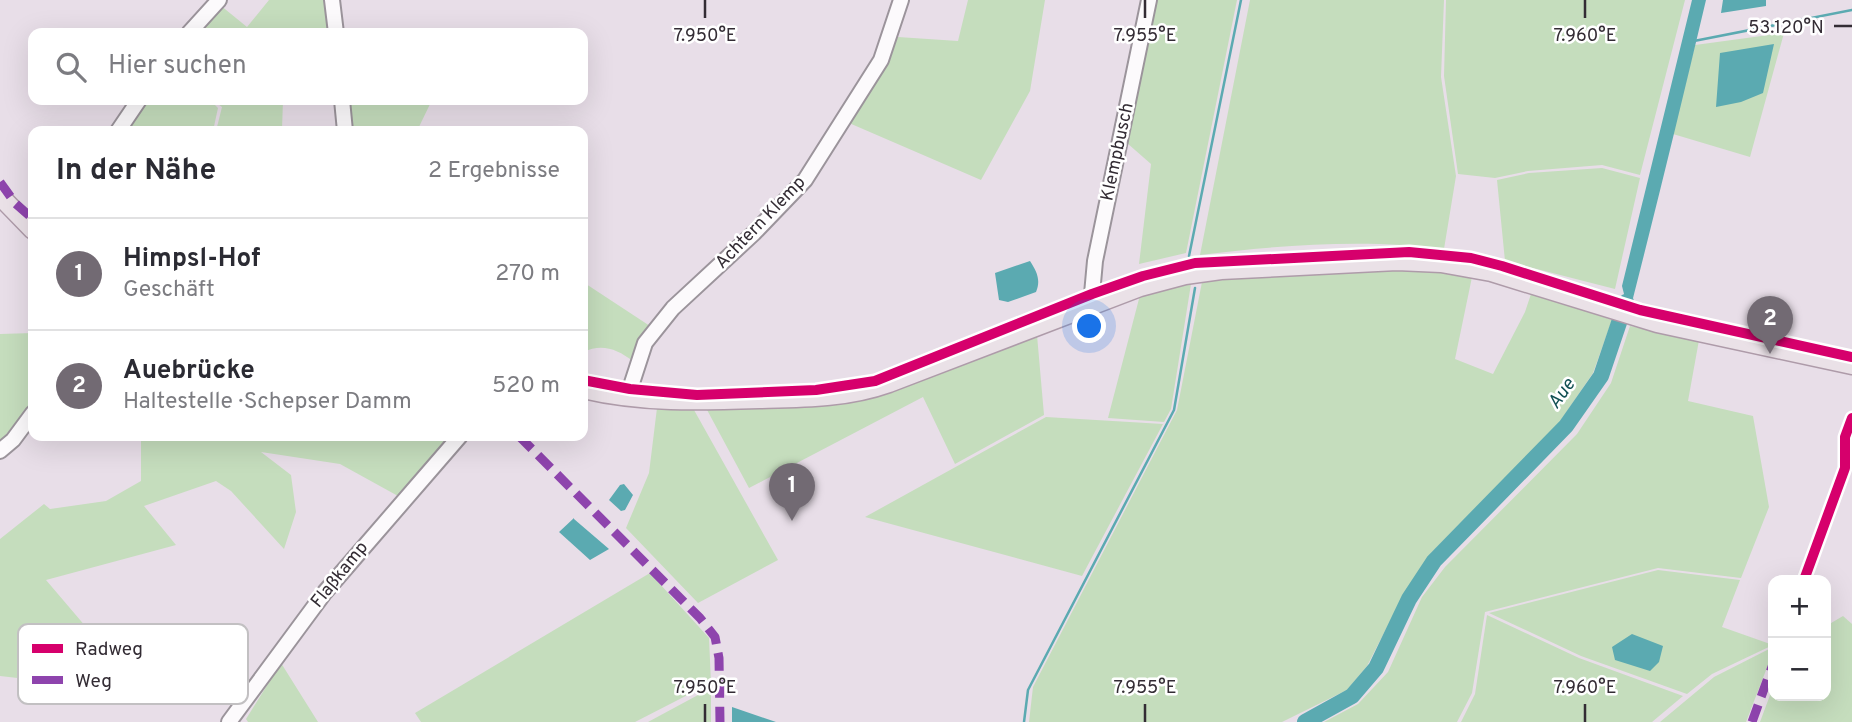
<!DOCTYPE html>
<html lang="de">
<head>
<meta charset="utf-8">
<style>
  :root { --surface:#fff; --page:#f2f2f3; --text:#2b2b33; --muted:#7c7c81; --line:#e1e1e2; --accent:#726a73 }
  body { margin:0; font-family:Overpass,sans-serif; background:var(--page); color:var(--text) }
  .controls { position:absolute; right:21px; bottom:21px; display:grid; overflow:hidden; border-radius:14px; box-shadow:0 7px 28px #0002 }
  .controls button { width:63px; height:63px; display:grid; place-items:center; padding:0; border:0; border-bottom:2px solid var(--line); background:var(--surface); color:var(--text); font:35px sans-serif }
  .you { position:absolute; left:1090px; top:327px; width:24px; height:24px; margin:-18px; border:5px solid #fff; border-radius:50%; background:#1a73e8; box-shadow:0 0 0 10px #1a73e833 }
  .badge { display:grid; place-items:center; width:46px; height:46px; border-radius:50%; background:var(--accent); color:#fff; font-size:23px; font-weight:700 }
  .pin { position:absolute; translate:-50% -58px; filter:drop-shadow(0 2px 4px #0008) }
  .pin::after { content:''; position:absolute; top:37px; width:24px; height:21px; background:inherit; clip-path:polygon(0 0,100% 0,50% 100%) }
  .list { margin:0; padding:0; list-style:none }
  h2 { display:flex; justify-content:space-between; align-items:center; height:91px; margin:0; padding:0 28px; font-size:30px }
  h2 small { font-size:23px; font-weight:400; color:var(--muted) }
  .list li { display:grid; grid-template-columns:46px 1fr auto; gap:21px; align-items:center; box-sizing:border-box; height:112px; padding:0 28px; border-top:2px solid var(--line) }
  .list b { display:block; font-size:26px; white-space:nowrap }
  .list p { margin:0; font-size:23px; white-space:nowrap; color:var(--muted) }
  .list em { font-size:23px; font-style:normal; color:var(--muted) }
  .icon { flex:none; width:38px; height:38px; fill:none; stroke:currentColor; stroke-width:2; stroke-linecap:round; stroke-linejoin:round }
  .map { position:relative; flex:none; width:1852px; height:722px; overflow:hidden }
  .search { position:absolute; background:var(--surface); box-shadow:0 7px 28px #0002; left:28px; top:28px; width:560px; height:77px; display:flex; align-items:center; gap:18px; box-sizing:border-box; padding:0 24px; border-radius:14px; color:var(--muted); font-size:26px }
  .panel { position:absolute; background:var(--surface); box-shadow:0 7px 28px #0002; left:28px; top:126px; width:560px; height:315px; border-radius:14px }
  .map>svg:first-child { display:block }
</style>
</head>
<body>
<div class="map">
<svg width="1852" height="722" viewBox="0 0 1852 722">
  <rect width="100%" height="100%" fill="#e8dee8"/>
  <!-- green -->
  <path fill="#c5ddbd" d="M269 0H325L330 33H202L198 31 220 5 247 27Z
    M968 0H1045L1030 91 981 180 849 123 898 37 958 41Z
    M1154 0H1237L1186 253 1139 264 1151 164 1127 143Z
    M1250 0H1444L1441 77 1456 176 1444 249C1368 239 1277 245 1200 255Z
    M1446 0H1685L1640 175 1602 165 1528 171 1495 178 1458 174 1444 76Z
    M1784 33 1750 157 1673 134 1695 45Z
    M148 100H210L218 108 213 131H127Z
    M213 100H283L282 130 318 131H216L222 107Z
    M348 100H432L417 131H351Z
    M1602 168 1640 178 1615 289 1505 261 1497 180 1529 173Z
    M1393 270 1444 272 1472 277 1455 359 1493 374 1525 312 1532 291 1612 320 1593 373 1559 423 1431 553 1403 596 1367 666 1347 690 1282 722H1029L1033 687 1177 410 1202 282 1276 275Z
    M583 282 653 328 633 361C617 349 602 343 583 352Z
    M1191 284 1171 409 1164 422 1108 418 1140 295Z
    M1630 326 1699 340 1688 401 1753 416 1769 507 1741 578 1658 568 1485 612 1472 693 1457 722H1324L1358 704 1388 672 1422 597 1445 567 1577 434 1611 383Z
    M33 333V396L26 410 0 442V334Z
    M1037 335 1044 415 955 464 923 397 749 488 706 408 879 392 971 362Z
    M657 408 694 410 778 560 698 603 626 528 649 473Z
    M1046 417 1163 424 1082 576 865 517Z
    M141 436H454L398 496 340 464 261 452 291 475 296 512 284 549 231 491 216 481 144 506 176 545 46 580 98 641 54 680 44 681 0 676V539L44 504 50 509 106 501 141 481Z
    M1658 570 1740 580 1722 627 1773 645 1712 674 1687 694 1581 656 1489 613Z
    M650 573 709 638 711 683 635 722H421L415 713Z
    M1487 615 1579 658 1683 696 1652 722H1461L1475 694Z
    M1843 616 1852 624V722H1760L1773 687V696H1826V626Z
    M1773 647V652L1746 722H1660L1714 677Z
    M281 663 318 722H248L246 719Z
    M711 688V722H648Z"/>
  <!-- water -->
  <path fill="#5baab1" d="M1692 0H1706C1682 102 1657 204 1631 306L1621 303 1624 294 1622 286Z
    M1723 0H1766V6L1721 13Z
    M1774 44 1763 93 1741 102 1716 107 1720 53Z
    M1030 261C1037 272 1041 280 1036 292L1008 302 999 300 995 273Z
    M624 484 633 495 625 510 621 511 609 500 620 485Z
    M574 518V519L609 549 590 560 559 532Z
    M1632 634 1663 646 1659 662 1650 671 1615 660 1612 647Z
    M732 707 776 722H732Z"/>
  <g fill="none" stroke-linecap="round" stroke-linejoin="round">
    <!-- stream -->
    <path stroke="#5baab1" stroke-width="2.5" d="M1694 41 1852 10
      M1189 256 1241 0
      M1024 722 1028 690 1174 410 1195 288"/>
    <!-- river -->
    <path stroke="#5baab1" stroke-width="16" d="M1305 722 1352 696 1376 668 1409 599 1434 561 1566 426 1601 376 1626 302"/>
    <!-- minor casing -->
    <g stroke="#9b949b" stroke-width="18">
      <path id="minor" d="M332 0 336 33
        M189 33 219 0
        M342 100 345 131
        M118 131 139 100
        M1095 303 1092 294 1095 261 1149 0
        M629 398 631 386 645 343 673 308 754 233 805 180 881 60 901 0
        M0 451 13 440 33 413
        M229 722 325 592 460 436"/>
    </g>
    <!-- major casing -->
    <g stroke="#ae9ba9" stroke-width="21">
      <path id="major" d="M0 196 33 230
        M583 389C642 403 700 401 760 399 804 398 847 398 889 383L1140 287 1185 275 1221 270 1397 261 1441 263 1491 272 1657 323 1852 365"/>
    </g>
    <!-- minor -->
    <use href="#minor" stroke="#fcfafc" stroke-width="14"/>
    <!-- major -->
    <use href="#major" stroke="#eae1e7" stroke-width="18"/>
    <!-- quiet -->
    <path stroke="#8e44ad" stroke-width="9" stroke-dasharray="18 9" stroke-linecap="butt" d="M0 182 15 203 33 219
      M519 436 700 618 715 637 719 658 720 722
      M1752 722 1773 664"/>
    <!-- cycleway casing -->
    <g stroke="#fff" stroke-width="15">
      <path id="cycleway" d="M583 380 630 389 697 395 816 390 875 381 1092 294 1143 276 1195 263 1409 252 1471 258 1502 266 1640 310 1852 357
        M1804 580 1845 468V437L1852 418"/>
    </g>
    <!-- cycleway -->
    <use href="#cycleway" stroke="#d6006c" stroke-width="10"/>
  </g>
  <!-- ticks -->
  <path fill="none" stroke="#332c34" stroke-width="2.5" d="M705 0V18M1145 0V18M1585 0V18M1834 26H1852M705 704V722M1145 704V722M1585 704V722"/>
  <g text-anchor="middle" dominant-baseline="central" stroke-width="5" stroke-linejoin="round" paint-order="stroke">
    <!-- street labels -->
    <g font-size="18" fill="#332c34" stroke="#fff">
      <text transform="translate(1118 152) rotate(-78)">Klempbusch</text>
      <text transform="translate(761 223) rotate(-46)">Achtern Klemp</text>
      <text transform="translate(340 575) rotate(-51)">Flaßkamp</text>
    </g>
    <!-- water labels -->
    <g font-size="19" font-style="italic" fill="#135154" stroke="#fff">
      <text transform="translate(1562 394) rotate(-55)">Aue</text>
    </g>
  </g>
  <!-- legend -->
  <rect x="18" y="624" width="230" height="80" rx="10" fill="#fff" stroke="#c2c0c2" stroke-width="2"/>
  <rect x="32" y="644" width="31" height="9" fill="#d6006c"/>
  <rect x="32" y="676" width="31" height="8" fill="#8e44ad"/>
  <g font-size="19" fill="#332c34">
    <text x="75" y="655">Radweg</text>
    <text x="75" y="687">Weg</text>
  </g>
  <g font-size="18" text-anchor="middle" fill="#332c34" stroke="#fff" stroke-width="5" stroke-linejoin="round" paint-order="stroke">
    <text x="1786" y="33">53.120°N</text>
    <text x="705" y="41">7.950°E</text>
    <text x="1145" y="41">7.955°E</text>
    <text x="1585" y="41">7.960°E</text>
    <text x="705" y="693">7.950°E</text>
    <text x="1145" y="693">7.955°E</text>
    <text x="1585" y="693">7.960°E</text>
  </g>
</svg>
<div class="controls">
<button>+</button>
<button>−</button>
</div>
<div class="you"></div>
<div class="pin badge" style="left:792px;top:521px">1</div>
<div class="pin badge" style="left:1770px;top:354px">2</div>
<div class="search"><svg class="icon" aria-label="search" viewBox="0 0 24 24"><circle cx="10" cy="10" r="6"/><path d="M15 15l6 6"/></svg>Hier suchen</div>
<section class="panel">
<h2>In der Nähe<small>2 Ergebnisse</small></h2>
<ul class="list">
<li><span class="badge">1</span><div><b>Himpsl-Hof</b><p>Geschäft</p></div><em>270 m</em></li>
<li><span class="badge">2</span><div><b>Auebrücke</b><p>Haltestelle · Schepser Damm</p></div><em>520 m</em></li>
</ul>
</section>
</div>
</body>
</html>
